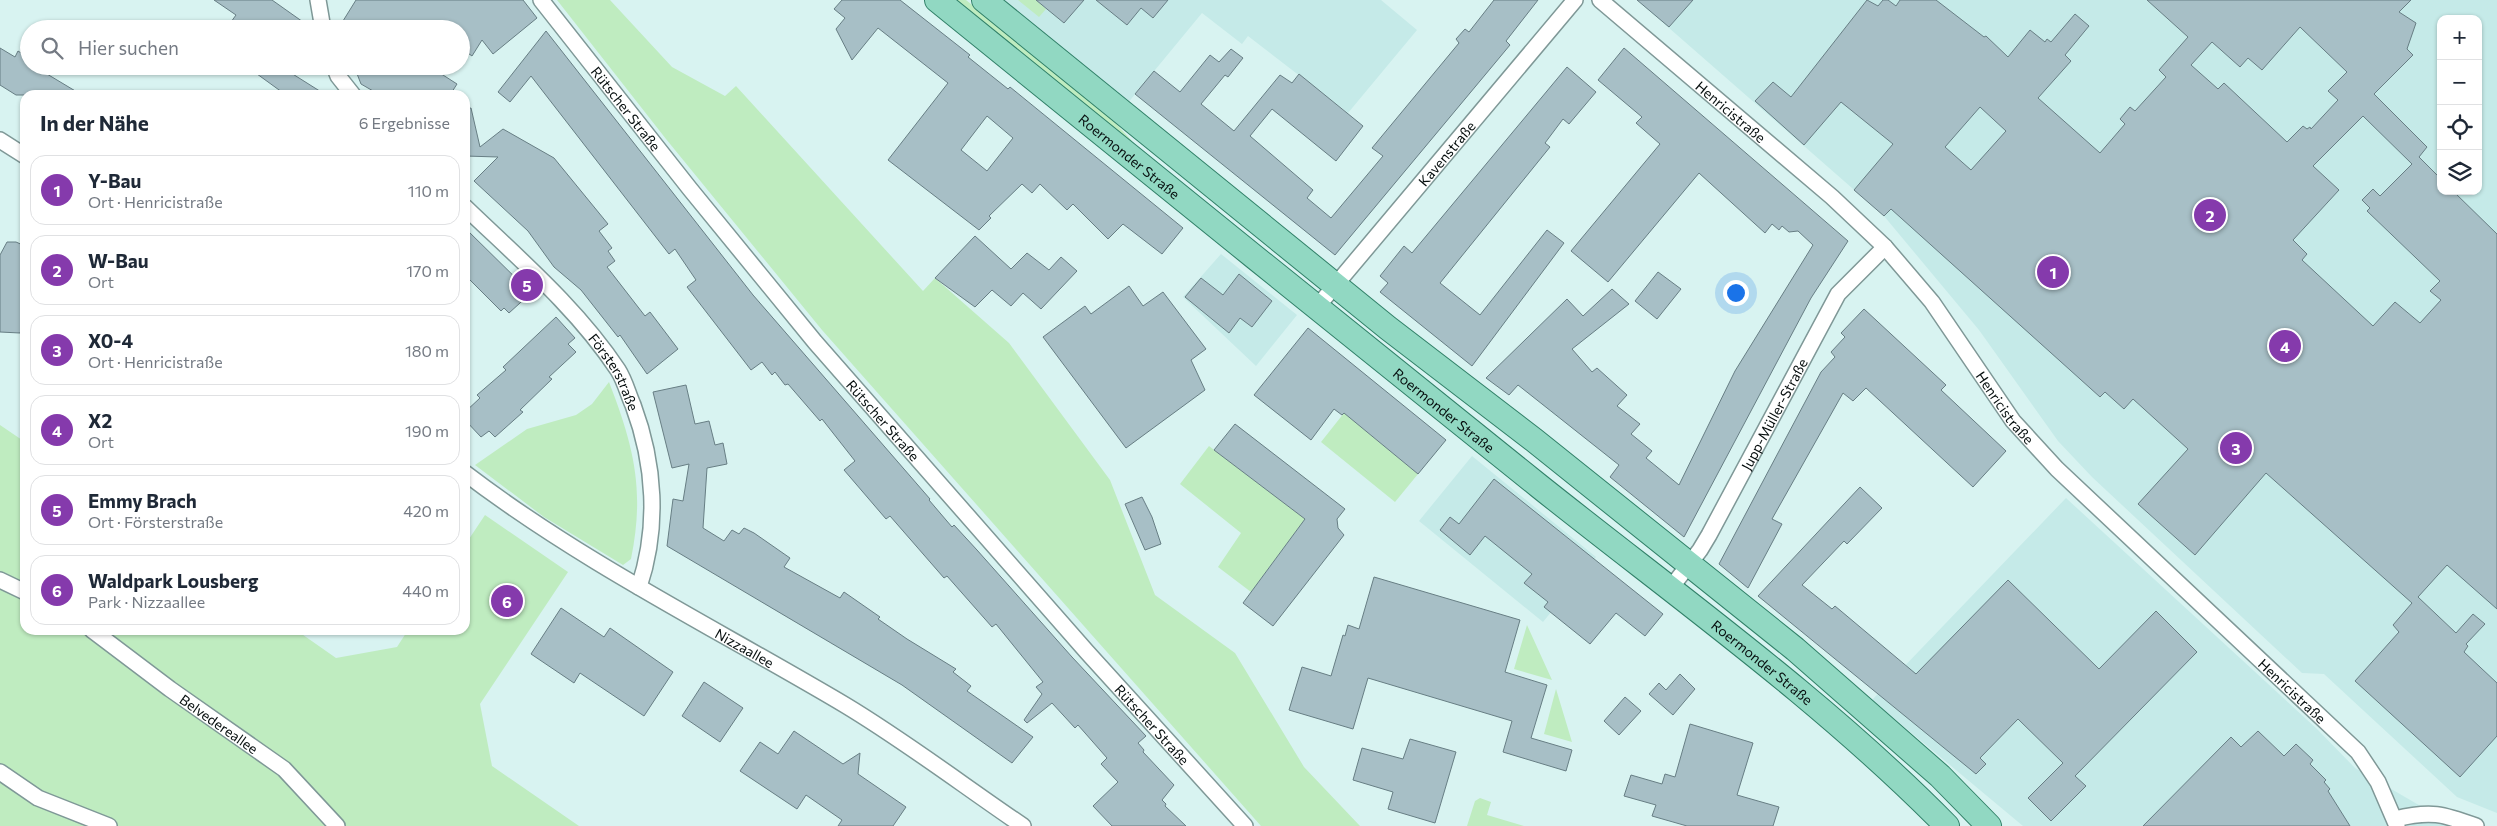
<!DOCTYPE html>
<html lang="de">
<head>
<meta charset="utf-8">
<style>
  :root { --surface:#fff; --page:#f2f2f3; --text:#1f2937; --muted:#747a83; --line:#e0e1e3; --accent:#853aac }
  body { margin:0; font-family:Commissioner,sans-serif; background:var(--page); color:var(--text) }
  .controls { position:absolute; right:15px; top:15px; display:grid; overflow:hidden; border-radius:10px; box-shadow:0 1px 4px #0004 }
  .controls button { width:45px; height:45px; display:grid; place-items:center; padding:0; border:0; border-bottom:1px solid var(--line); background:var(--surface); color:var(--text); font:25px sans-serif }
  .you { position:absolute; left:1735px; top:292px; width:18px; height:18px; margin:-12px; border:4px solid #fff; border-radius:50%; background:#1a73e8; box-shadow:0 0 0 8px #1a73e833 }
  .badge { display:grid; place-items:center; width:32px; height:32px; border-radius:50%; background:var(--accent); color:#fff; font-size:16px; font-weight:700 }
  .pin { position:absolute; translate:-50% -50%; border:2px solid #fff; box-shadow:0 1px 5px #0006 }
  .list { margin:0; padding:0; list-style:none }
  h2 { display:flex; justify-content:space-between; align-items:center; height:65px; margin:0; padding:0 20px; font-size:21px }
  h2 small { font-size:16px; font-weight:400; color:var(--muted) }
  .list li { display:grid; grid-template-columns:32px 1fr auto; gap:15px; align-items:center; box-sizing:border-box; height:70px; margin:0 10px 10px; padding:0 10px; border:1px solid var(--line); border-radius:15px }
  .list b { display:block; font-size:19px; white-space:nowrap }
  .list p { margin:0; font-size:16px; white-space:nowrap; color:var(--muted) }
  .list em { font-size:16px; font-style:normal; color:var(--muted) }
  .icon { flex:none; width:28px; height:28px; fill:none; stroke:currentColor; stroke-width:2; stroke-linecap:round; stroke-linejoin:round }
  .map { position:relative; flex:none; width:2497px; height:826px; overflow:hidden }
  .search { position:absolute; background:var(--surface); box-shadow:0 1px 4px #0004; left:20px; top:20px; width:450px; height:55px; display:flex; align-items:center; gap:12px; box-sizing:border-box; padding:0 18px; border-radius:28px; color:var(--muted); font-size:19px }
  .panel { position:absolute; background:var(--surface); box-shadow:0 1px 4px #0004; left:20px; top:90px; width:450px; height:545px; border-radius:15px }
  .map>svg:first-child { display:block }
</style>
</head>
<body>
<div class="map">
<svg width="2497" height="826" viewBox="0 0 2497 826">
  <rect width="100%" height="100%" fill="#d8f3f1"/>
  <!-- built -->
  <path fill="#c5eae8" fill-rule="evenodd" d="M1001 0H1381L1417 30 1348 113 1248 36 1242 44 1202 13 1127 104Z
    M1637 0H2497V813L2457 797 2324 674 2302 673 2092 477 2058 441 1979 330 1884 216ZM2441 19H2478V191H2441Z
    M1221 254 1297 315 1256 366 1183 297Z
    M1472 456 1596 557 1543 622 1419 521Z
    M2066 498 2317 729 2355 768 2455 826H2023L1872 700Z"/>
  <!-- green -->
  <path fill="#bfecc0" d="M557 0H610L672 67 725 96 736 86 923 291 935 278 1009 343 1110 480 1155 595 1235 653 1304 767 1360 826H1261L822 330 666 139Z
    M953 0H966L1110 117 1132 141 1130 142Z
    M1018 0H1036L1046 9 1039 17Z
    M609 382C634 447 645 490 631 559L623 565 544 517 475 465 527 429 576 415 592 404Z
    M1344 413 1418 474 1395 502 1321 442Z
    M0 425 25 442V630H296L336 658 397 647 408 630H465V545L485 515 568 572 480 704 492 766 579 826H0Z
    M1209 446 1305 519 1251 592 1218 567 1241 533 1180 484Z
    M1527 625 1552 680 1514 669Z
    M1556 689 1572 742 1544 734Z
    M1480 798 1491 802 1487 815 1524 826H1467L1475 801Z"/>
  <!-- building -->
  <path fill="#a7bfc6" stroke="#677e84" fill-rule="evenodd" d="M214 0H272L313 29H226L236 15Z
    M356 0H523L537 18 493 54 482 40 472 56 461 48V29H338Z
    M842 0H900L970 55 968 57 1008 89 1010 87 1183 228 1162 254 1123 224 1108 239 1073 204 1067 210 1040 184 1032 193 1022 184 989 216 991 218 979 230 888 160 948 83 878 28 852 60 836 29 845 18 834 9ZM987 116 1013 138 987 171 961 150Z
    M1036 0H1084L1064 23Z
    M1096 0H1168L1153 18 1141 8 1127 25Z
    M1494 0H1538L1506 41 1510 45 1335 255 1135 94 1154 71 1180 92 1210 55 1219 62 1231 49 1243 58 1228 77 1225 75 1201 104 1234 131 1280 75 1292 83 1299 74 1363 126 1336 161 1272 109 1250 136 1313 190 1307 198 1331 218 1383 156 1372 148 1459 43 1456 39 1465 29 1469 32Z
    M1637 0H1693L1669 27Z
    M1867 0 1878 6 1883 0H1888L1896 6 1900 0H1936L1984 37 1986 36 2008 57 2030 30 2045 42 2047 39 2051 42 2075 14 2089 26 2065 55 2071 61 2038 98 2100 153 2125 124 2120 119 2130 107 2135 111 2166 77 2159 70 2188 37 2147 0H2411L2399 12 2416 23 2407 49 2413 55 2374 94 2427 147 2419 157 2441 179V191H2453L2497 234V609L2447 565 2418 597 2456 633 2473 614 2485 624 2466 644 2468 646 2464 652 2497 683V736L2460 777 2355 681 2399 632 2393 625 2412 603 2266 473 2195 555 2138 504 2188 449 2133 399 2124 409 2105 392 2100 397 1891 209 1884 216 1854 190 1893 144 1841 102 1804 145 1755 101 1773 82 1791 97ZM2300 27 2347 72 2328 91 2338 100 2311 129 2310 127 2307 129 2303 126 2287 142 2224 83 2218 89 2191 65 2212 42 2240 67 2248 58 2262 70ZM1980 107 2006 131 1971 170 1945 147ZM2363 116 2412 164 2380 196 2373 189 2362 200 2370 208 2367 211 2440 281 2430 291 2441 300 2420 323 2395 302 2373 326 2302 260 2307 254 2293 240 2339 190 2313 166Z
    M546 31 753 295 930 499 929 500 952 527 954 525 977 550 1072 657 1146 736 1138 743 1144 750 1143 752 1174 785 1162 800 1166 804 1165 806 1186 826H1112L1093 806 1118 782 1101 764 1107 758 1078 725 1075 728 1052 703 1027 723 1024 720 1042 694 1036 687 1043 682 1030 666 996 624 992 627 947 576 944 578 890 516 886 519 844 470 855 461 822 419 820 421 788 384 785 385 775 372 772 375 762 362 751 370 687 287 696 280 675 249 669 254 531 76 510 102 498 92Z
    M0 48 15 57 18 51 29 58V66H43L49 70 47 74 82 95H16L0 85Z
    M1624 48 1848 241 1811 298 1684 537 1610 477 1619 465 1518 385 1509 395 1486 378 1567 299 1583 316 1612 289 1629 304 1572 349 1592 372 1597 368 1627 395 1617 406 1640 424 1631 434 1652 451 1646 458 1679 485 1735 371 1813 245 1798 231 1789 232 1782 226 1779 230 1772 224 1765 233 1699 173 1608 282 1571 251 1660 144 1636 123 1642 117 1598 80Z
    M246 66H280L326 95H286Z
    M354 66H429L457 84 450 95H380L361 84Z
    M1567 67 1596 92 1569 124 1563 119 1545 143 1550 147 1440 283 1480 315 1547 230 1564 243 1472 366 1380 292 1388 283 1380 276 1404 246 1412 253Z
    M471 108 480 147 503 129 554 158 608 224 599 231 612 248 608 251 615 261 607 267 645 316 650 312 678 349 647 374 620 335 618 337 581 290 554 267 528 231 474 181 498 157 465 156V109Z
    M465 228 531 293 509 313 504 308 501 311 465 275Z
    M975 236 1011 269 1027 253 1049 270 1061 257 1077 271 1041 309 1023 293 1011 306 992 290 975 307 935 278Z
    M7 242H16L25 246V323L20 333 0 332V255Z
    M1658 272 1681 289 1657 319 1635 301Z
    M1239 274 1272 301 1252 327 1240 318 1229 333 1185 297 1201 278 1223 295Z
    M1129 286 1143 306 1163 292 1206 349 1191 360 1205 390 1126 448 1043 337 1085 306 1091 314Z
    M1864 309 1946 385 1941 390 2006 451 1973 487 1866 388 1853 401 1843 393 1772 519 1782 524 1748 588 1719 564 1821 372 1835 357 1831 352 1845 337 1841 333Z
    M556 317 575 338 568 344 576 352 549 377 552 379 520 410 523 412 495 437 489 431 481 437 465 420V412L480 398 477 395 506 370 503 367Z
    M1308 328 1446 440 1418 474 1344 413 1342 415 1334 409 1311 440 1254 395Z
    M686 385 695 424 709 421 715 445 723 443 727 464 707 468 703 528 724 541 732 530 739 534 744 528 754 533 790 558 784 567 840 598 844 592 880 617 878 619 907 639 956 669 953 672 971 686 967 691 1033 737 1012 763 902 685 667 546 673 499 683 501 689 464 672 468 653 392Z
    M1235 424 1345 509 1337 519 1338 528 1344 535 1273 626 1243 603 1305 519 1214 450Z
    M1494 479 1663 614 1645 636 1616 613 1590 644 1544 607 1548 602 1524 583 1532 574 1485 536 1470 555 1440 530 1450 517 1459 524Z
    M1860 487 1882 508 1847 544 1844 541 1802 585 1832 609 1835 606 1916 674 2008 580 2099 669 2156 611 2197 652 2075 776 2086 786 2051 821 2028 798 2063 763 2018 719 1980 758 1986 764 1976 774 1758 596Z
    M1142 497 1152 517 1161 544 1145 550 1125 504Z
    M1374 577 1520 620 1505 672 1547 685 1531 738 1572 750 1566 771 1503 752 1512 721 1368 678 1353 729 1289 710 1302 667 1331 676 1343 635 1345 636 1348 625 1359 629Z
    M561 608 604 637 610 628 673 672 644 716 580 673 574 683 531 654Z
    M1680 674 1695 689 1673 715 1649 694 1659 683 1666 690Z
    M704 682 743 708 720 742 682 716Z
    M1625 697 1641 711 1619 735 1604 721Z
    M1690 724 1753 743 1737 795 1779 807 1773 826H1687L1652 816 1656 805 1624 796 1631 775 1662 784 1665 774 1675 777Z
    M794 731 843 764 860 753 858 774 906 807 893 826H838L842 820 806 795 797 809 740 771 760 742 778 754Z
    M2258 731 2284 756 2296 744 2313 760 2310 764 2326 780 2324 782 2330 789 2328 791 2350 826H2143L2231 737 2241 747Z
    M1410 739 1456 752 1435 823 1388 809 1393 792 1353 780 1362 748 1403 759Z"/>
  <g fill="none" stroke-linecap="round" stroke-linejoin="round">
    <!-- minor casing -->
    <g stroke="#7f9897" stroke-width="18">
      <g id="minor">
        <path d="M318 0 323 29"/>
        <path id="s1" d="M541 0 690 189 815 342 1087 652 1245 826"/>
        <path id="s2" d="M1600 0 1832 197 1885 247 1932 302 2013 421 2057 469 2358 752 2378 782 2397 826"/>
        <path d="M334 66 338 76 353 95"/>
        <path d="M0 140 25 156"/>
        <path id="s3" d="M465 207C518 258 577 308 618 370 625 381 628 394 633 405 655 464 659 527 639 587"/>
        <path id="s4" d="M1317 307 1575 0"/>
        <path id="s5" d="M465 473C583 563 717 629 845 705 905 741 964 786 1023 826"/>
        <path d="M0 580 25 592"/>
        <path id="s6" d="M1670 589 1700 550 1709 535 1838 294 1885 247"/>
        <path id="s7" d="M92 630 170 689 284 769 337 826"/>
        <path d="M0 772 38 798 109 826"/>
        <path d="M2395 819C2431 810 2443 814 2476 826"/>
      </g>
    </g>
    <!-- primary casing -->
    <g stroke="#318068" stroke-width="26">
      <g id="primary">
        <path id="s8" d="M937 0C1137 162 1338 325 1539 486 1678 597 1822 699 1947 826"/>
        <path d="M984 0 1388 328 1534 440 1795 649 1940 776 1989 826"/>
      </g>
    </g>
    <!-- minor -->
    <use href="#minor" stroke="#fff" stroke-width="15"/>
    <!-- primary -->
    <use href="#primary" stroke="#91d8c2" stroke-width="24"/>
  </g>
  <g text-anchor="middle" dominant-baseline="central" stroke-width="4" stroke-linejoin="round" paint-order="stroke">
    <!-- street labels -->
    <g font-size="14" fill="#060e0e" stroke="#d8f3f1">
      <text stroke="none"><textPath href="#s1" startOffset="138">Rütscher Straße</textPath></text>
      <text stroke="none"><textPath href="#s2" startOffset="172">Henricistraße</textPath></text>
      <text stroke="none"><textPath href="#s4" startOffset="201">Kavenstraße</textPath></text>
      <text stroke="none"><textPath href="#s8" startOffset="248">Roermonder Straße</textPath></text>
      <text stroke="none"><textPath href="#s3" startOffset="224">Försterstraße</textPath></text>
      <text stroke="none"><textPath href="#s2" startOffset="578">Henricistraße</textPath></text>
      <text stroke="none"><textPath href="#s8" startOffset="652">Roermonder Straße</textPath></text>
      <text stroke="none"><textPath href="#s6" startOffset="204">Jupp-Müller-Straße</textPath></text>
      <text stroke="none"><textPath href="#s1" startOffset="542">Rütscher Straße</textPath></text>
      <text stroke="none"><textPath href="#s5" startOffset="330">Nizzaallee</textPath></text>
      <text stroke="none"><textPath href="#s8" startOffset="1058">Roermonder Straße</textPath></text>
      <text stroke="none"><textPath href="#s2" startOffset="982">Henricistraße</textPath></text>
      <text stroke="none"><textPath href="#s7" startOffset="158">Belvedereallee</textPath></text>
      <text stroke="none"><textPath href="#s1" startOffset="948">Rütscher Straße</textPath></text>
    </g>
  </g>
</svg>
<div class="controls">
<button>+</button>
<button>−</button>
<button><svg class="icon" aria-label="locate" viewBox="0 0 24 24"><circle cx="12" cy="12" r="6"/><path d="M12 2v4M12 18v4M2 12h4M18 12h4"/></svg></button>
<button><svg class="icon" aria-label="layers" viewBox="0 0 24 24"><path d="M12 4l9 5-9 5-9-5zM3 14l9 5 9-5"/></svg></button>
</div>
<div class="you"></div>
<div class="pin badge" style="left:2053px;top:272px">1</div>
<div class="pin badge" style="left:2210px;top:215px">2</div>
<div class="pin badge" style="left:2236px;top:448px">3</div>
<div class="pin badge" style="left:2285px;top:346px">4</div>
<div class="pin badge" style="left:527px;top:285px">5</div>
<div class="pin badge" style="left:507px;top:601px">6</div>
<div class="search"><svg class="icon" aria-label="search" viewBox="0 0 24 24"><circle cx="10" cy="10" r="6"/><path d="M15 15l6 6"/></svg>Hier suchen</div>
<section class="panel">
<h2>In der Nähe<small>6 Ergebnisse</small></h2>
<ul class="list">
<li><span class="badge">1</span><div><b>Y-Bau</b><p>Ort · Henricistraße</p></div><em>110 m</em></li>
<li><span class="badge">2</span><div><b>W-Bau</b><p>Ort</p></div><em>170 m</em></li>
<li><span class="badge">3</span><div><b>X0-4</b><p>Ort · Henricistraße</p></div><em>180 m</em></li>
<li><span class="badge">4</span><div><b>X2</b><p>Ort</p></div><em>190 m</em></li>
<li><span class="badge">5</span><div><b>Emmy Brach</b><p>Ort · Försterstraße</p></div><em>420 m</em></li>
<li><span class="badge">6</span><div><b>Waldpark Lousberg</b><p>Park · Nizzaallee</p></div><em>440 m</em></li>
</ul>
</section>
</div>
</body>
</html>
